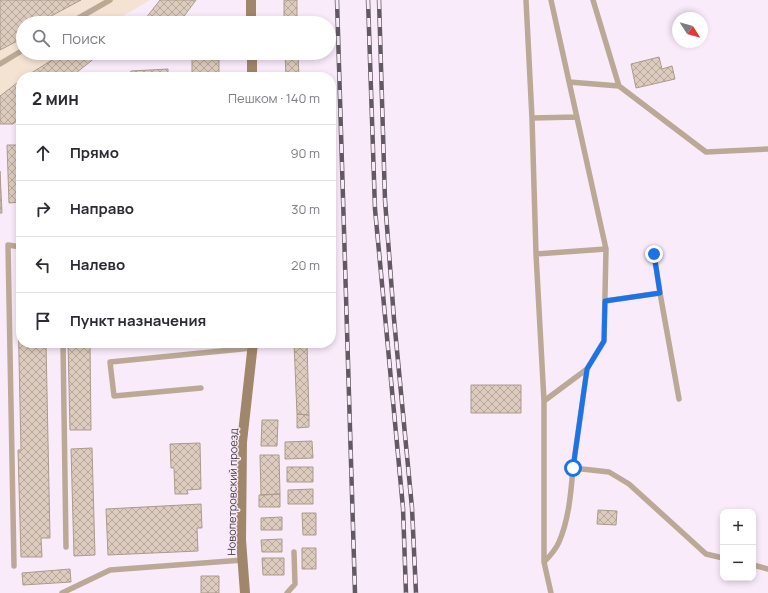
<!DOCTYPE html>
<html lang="ru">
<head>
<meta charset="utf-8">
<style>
  :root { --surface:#fff; --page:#f2f2f3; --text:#2b2b33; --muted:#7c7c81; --line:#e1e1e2 }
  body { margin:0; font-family:Manrope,sans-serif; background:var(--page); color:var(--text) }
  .controls { position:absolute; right:12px; bottom:12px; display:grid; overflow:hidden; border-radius:8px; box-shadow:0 2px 6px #0003 }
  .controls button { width:36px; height:36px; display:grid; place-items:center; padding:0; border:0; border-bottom:1px solid var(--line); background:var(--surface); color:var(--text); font:20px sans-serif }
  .compass { position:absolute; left:672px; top:12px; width:36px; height:36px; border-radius:50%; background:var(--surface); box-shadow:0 2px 6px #0003; rotate:127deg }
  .stop { position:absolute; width:12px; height:12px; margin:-9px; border:3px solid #1a73e8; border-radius:50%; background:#fff }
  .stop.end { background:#1a73e8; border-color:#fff; box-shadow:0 1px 4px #0008 }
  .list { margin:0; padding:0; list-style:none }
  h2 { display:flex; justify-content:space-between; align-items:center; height:52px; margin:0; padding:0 16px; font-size:17px }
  h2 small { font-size:13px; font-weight:400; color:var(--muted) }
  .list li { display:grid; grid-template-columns:26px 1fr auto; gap:12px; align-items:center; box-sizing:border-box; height:56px; padding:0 16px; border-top:1px solid var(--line) }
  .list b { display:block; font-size:15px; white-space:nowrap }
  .list em { font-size:13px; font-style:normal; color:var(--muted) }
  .icon { flex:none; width:22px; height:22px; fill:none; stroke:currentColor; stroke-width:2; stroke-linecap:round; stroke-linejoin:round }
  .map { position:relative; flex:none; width:768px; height:593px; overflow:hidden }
  .search { position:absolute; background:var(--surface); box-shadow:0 2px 6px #0003; left:16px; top:16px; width:320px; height:44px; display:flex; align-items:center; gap:10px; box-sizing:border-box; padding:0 14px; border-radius:22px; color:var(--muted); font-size:15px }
  .panel { position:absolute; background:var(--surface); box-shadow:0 2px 6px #0003; left:16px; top:72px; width:320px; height:276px; border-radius:16px }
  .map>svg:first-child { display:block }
</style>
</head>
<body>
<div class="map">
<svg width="768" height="593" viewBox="0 0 768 593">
  <defs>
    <pattern id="building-cross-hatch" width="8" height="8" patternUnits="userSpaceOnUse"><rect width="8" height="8" fill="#ddccbd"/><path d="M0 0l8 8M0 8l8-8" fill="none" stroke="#b5a79b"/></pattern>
  </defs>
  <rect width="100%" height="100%" fill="#faebfb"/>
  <!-- commercial -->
  <path fill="#f4e3d2" d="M0 0H150L111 23H23V53H63L25 77H21V80L0 96Z"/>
  <!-- building -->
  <path fill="url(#building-cross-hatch)" stroke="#ab9b8d" d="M2 0H81L51 16 54 21 50 23H23V38L0 50V1Z
    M160 0H196L179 23H142Z
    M284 0H297V23H284Z
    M120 17 125 23H111Z
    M63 53H101L71 77H25Z
    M192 53H214V60H219V77H192Z
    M285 53H298L299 77H286Z
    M659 57 662 69 672 66 675 79 636 88 631 64Z
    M168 69V77H127L131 71Z
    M21 80V117L13 124H0V96Z
    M7 145H21V202L9 203Z
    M0 171 2 213H0Z
    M17 265H21V343H46L50 538H41L42 557H21L18 450H21Z
    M68 343H90L91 430H70Z
    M99 343H126L100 346Z
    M294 343H307L309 415 297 414Z
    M471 385H521V413H471Z
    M297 414 309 415V427L297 428Z
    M262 420H278L277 446H261Z
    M312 441 313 458 285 459V442Z
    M200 443 201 489 187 490 188 494H175L174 468H171L170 444Z
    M92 448 95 555 74 556 71 449Z
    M260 455H279L280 494 261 495Z
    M287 467H313V482H287Z
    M313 489V504H288V490Z
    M280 494V507H259V495Z
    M201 504 202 528H197L198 551 108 555 106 509Z
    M598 510 617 511 616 525 597 524Z
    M302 513H316V535H303Z
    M282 517V530H261V518Z
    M282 539V552H262L261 540Z
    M302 548H316V569H302Z
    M262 558H284V575H263Z
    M70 569 71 582 23 585 22 573Z
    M201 576H219V593H201Z"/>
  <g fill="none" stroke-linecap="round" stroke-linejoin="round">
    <!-- lane -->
    <path stroke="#bba996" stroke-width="5.5" d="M526 0 532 118
      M593 0 619 86
      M70 23 110 0
      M0 64 23 50
      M569 82 619 86 706 152 768 149
      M577 117 532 118 536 254 606 249
      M536 254 544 401V562C550 556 556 549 559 542 569 519 571 492 573 468L609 472 629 484 706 554 723 558
      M654 254 660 293
      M605 301 660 293 679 399
      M63 343 66 547
      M201 388 114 396 110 362 252 348
      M544 401 587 369 604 341 606 249 551 0
      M573 468 587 369
      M544 562 551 593
      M753 565 768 569
      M14 566 8 245 21 247
      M62 593 110 570 243 560
      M287 593 295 584 294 552"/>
    <!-- secondary -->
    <path stroke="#a0866a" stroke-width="10" d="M251 0V23
      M252 53V77
      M245 593 241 540 242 442 253 343"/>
    <!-- rail casing -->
    <g stroke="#625a62" stroke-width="4.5">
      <path id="rail" d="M337 0 355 593
        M368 0 375 209 403 508 406 593
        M379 0 385 200 394 319 412 508 416 593"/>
    </g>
    <!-- rail -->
    <use href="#rail" stroke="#faebfb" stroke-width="3" stroke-dasharray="9" stroke-linecap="butt"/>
  </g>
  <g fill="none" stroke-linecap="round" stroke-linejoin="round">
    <!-- route -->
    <path stroke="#1a73e8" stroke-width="5" d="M573 468 587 369 604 341 605 301 660 293 654 254"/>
  </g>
  <g text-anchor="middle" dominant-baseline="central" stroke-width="3" stroke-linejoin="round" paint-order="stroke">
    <!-- street labels -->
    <g font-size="11" fill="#403a40" stroke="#faebfb">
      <text transform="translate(232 492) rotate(-89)">Новопетровский проезд</text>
    </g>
  </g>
</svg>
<div class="controls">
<button>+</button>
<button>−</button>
</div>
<svg class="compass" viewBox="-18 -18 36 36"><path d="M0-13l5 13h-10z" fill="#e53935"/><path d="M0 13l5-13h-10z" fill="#7c7c81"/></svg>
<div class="stop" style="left:573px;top:468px"></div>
<div class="stop end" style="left:654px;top:254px"></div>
<div class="search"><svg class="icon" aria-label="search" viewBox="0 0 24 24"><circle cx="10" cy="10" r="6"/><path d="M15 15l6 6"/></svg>Поиск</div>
<section class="panel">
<h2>2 мин<small>Пешком · 140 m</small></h2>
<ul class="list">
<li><svg class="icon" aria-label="ahead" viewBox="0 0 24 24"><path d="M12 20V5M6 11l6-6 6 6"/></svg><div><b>Прямо</b></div><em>90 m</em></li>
<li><svg class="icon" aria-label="right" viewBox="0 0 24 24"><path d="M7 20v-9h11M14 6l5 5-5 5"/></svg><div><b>Направо</b></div><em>30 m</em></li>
<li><svg class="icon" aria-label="left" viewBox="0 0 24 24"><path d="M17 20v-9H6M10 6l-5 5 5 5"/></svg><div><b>Налево</b></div><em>20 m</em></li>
<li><svg class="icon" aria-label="arrive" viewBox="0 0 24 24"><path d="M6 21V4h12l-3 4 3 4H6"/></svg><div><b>Пункт назначения</b></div></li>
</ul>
</section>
</div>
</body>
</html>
